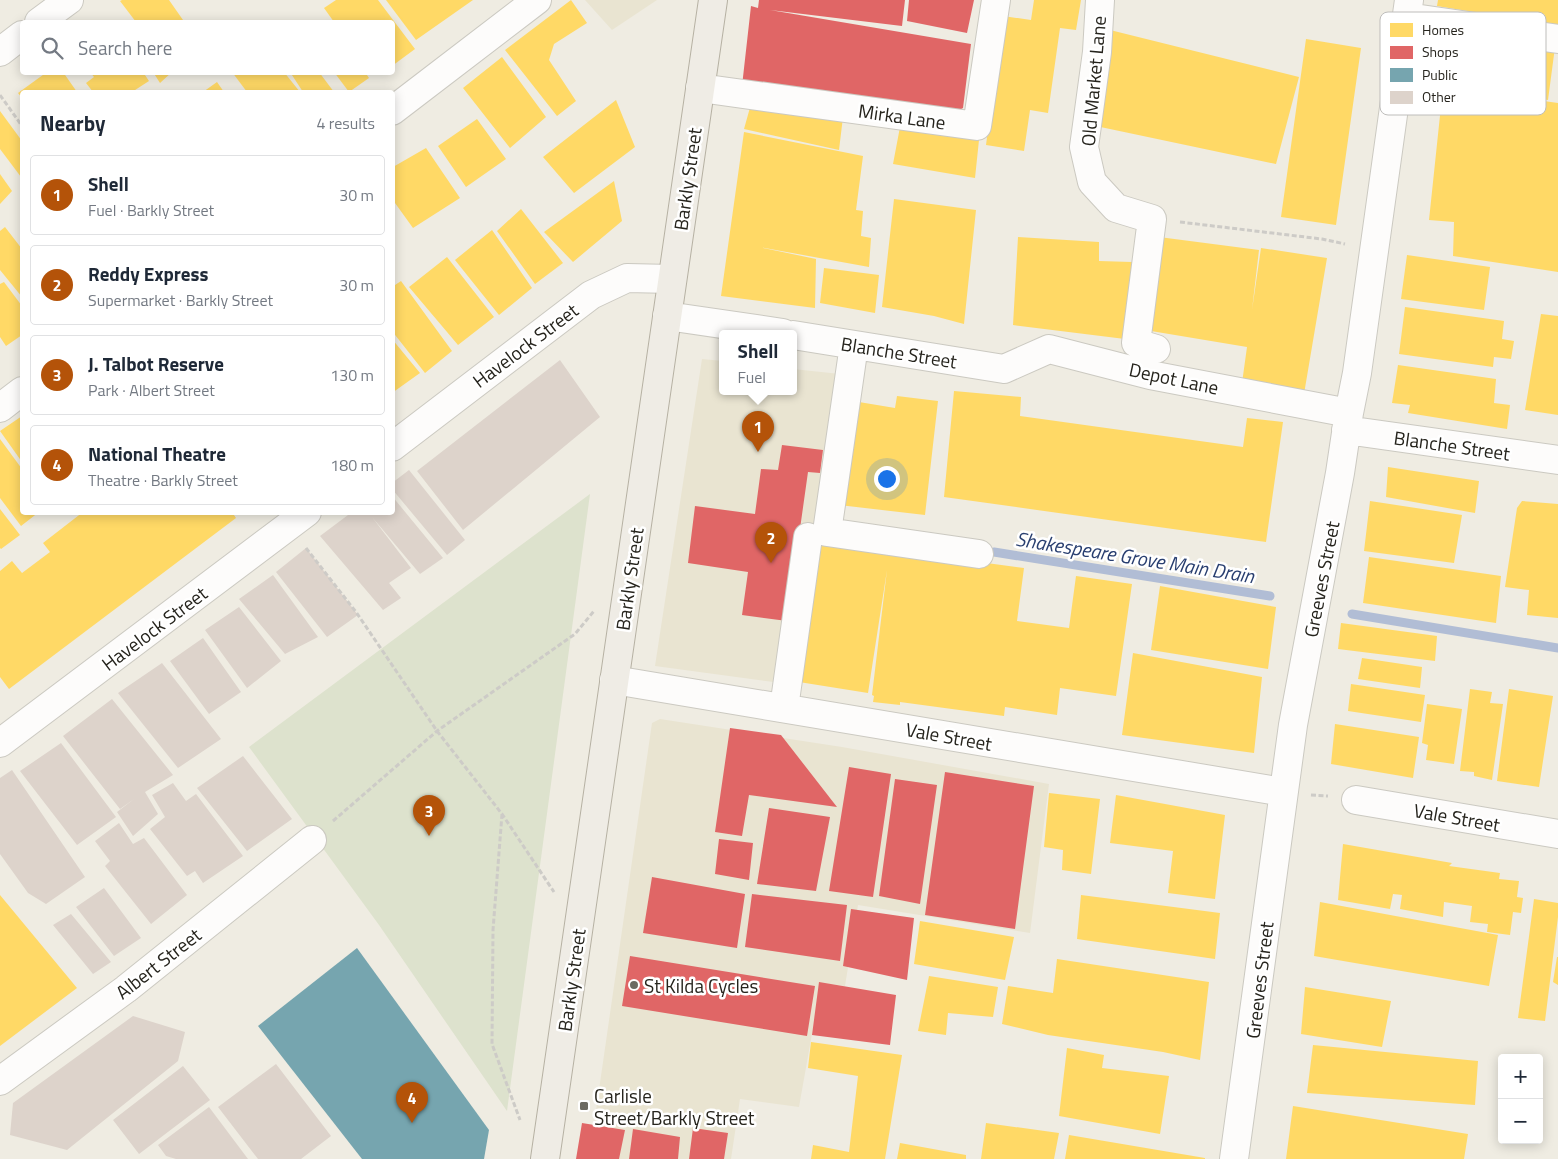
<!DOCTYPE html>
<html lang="en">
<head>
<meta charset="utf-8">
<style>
  :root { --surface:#fff; --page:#f6f6f7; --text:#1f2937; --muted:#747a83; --line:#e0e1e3; --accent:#b45309 }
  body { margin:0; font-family:"Titillium Web",sans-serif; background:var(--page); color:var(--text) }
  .controls { position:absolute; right:15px; bottom:15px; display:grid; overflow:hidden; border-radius:5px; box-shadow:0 2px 12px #0003 }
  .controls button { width:45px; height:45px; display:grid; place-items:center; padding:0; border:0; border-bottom:1px solid var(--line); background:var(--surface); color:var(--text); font:25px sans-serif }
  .you { position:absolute; left:886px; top:478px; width:18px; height:18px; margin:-12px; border:4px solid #fff; border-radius:50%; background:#1a73e8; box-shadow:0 0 0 8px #1a73e833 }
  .badge { display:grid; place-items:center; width:32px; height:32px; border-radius:50%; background:var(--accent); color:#fff; font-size:16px; font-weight:700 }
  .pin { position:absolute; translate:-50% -41px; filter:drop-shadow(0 1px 2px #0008) }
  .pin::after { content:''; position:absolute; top:26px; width:18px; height:15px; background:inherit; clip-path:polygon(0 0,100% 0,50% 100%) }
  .popup { position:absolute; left:719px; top:330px; width:78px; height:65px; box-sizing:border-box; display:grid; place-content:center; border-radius:5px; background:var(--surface); filter:drop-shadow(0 1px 4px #0005); font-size:16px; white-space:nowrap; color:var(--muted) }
  .popup b { font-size:19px; color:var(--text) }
  .popup::after { content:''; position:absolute; left:50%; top:100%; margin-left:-10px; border:10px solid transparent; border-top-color:var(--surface) }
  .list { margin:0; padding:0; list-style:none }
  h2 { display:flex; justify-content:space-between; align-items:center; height:65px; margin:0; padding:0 20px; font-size:21px }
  h2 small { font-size:16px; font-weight:400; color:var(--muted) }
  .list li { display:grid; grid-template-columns:32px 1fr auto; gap:15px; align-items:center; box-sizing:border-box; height:80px; margin:0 10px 10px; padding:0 10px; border:1px solid var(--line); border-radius:5px }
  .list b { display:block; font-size:19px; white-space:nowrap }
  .list p { margin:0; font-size:16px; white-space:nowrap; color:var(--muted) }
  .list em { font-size:16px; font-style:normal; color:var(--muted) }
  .icon { flex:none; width:28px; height:28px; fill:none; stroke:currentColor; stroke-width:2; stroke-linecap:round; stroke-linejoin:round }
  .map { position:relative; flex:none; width:1558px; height:1159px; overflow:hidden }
  .search { position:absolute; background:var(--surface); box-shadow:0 2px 12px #0003; left:20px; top:20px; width:375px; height:55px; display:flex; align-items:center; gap:12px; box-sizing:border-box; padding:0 18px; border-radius:5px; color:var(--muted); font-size:19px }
  .panel { position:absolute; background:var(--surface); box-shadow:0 2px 12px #0003; left:20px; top:90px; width:375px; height:425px; border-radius:5px }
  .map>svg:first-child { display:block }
</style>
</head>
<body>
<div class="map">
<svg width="1558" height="1159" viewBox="0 0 1558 1159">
  <rect width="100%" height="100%" fill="#efece2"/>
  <!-- built -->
  <path fill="#e9e4d1" d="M585 0H657L612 30Z
    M702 359 723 361V391H793V369L840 374 818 532 781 683 655 666Z
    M660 719 842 747 1049 784 1030 933 858 905 845 986 821 983 799 1107 740 1099 731 1159H589L652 723Z"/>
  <!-- green -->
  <path fill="#dde2cd" d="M590 494 507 1111 379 925 249 747Z"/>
  <!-- homes -->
  <path fill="#ffd966" d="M122 0H169L183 20 179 22H136L120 1Z
    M336 0H378L415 49 392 66V22H334L324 8Z
    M386 0H473L416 40Z
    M571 0 587 23 554 44 549 60 576 101 557 116 505 50Z
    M1034 0H1081L1076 30 1060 28 1048 113 1030 110 1024 151 986 145 1003 16 1031 20Z
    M1438 0H1558V26L1437 6Z
    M1435 27 1555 47 1548 100 1426 81Z
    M1110 30 1299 77 1276 164 1091 125Z
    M1306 39 1361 48 1336 225 1281 217Z
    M502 57 546 117 510 148 463 88Z
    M47 72H63L77 92H22V98L18 93Z
    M90 72H143L149 81 132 92H93L86 83 94 77Z
    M153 72H172L160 83Z
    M232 72H284L300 92H247Z
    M290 72H319L334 92H303Z
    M334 72H365L369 78 349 92Z
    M217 82 224 92H203Z
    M1443 87 1558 103V272L1453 256 1454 222 1429 220Z
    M616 100 635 147 574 193 543 157Z
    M751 104 843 117 839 150 744 129Z
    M0 111 22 141V175L21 177 0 149Z
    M477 119 506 159 466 187 438 146Z
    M900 127 979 140 975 178 893 164Z
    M744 132 863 156 856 210 863 211 861 236 871 238 869 267 759 247 816 259 815 308 721 296Z
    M426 148 460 198 413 228 395 203 393 167Z
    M0 174 12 191 0 204Z
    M614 181 622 221 573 262 544 232Z
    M894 199 976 210 964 324 934 316 882 307Z
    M521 209 563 263 535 284 497 231Z
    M5 227 22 249V297L0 270V231Z
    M492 230 532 288 499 315 455 260Z
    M1018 237 1099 242V261L1132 262 1125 339 1013 325Z
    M1159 237 1259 250 1252 310 1261 248 1327 258 1304 394 1242 383 1247 347 1151 331Z
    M1407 255 1490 267 1484 310 1401 299Z
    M447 257 494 317 458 345 409 287Z
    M824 268 879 275 875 313 820 303Z
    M401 281 452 351 425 373 392 331V287Z
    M4 282 22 306V335L6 346 0 337V284Z
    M1405 307 1504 321 1502 339 1514 341 1511 359 1494 357 1493 367 1399 354Z
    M1541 314 1558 316V415L1525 410Z
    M392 339 420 373 392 393Z
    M1398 365 1496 379 1494 403 1510 405 1507 429 1408 413 1410 405 1392 403Z
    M954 391 1021 397 1020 416 1243 447 1247 418 1283 422 1266 542 944 497Z
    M897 396 938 401 925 515 839 505 853 401 895 408Z
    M22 416V462L0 431Z
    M0 439 22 469V512H39L21 526 0 498Z
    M1388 467 1479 481 1475 513 1386 497Z
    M1370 501 1462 515 1454 563 1364 551Z
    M1522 501 1558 504V618L1527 615 1529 590 1505 587 1517 508Z
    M0 509 20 535 1 549 0 548Z
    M83 512H232L236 518 9 689 0 677V571L12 561 22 573 50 552 43 543Z
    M821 536 920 554 1024 568 1017 621 1069 628 1076 576 1132 584 1116 696 1060 688 1057 715 1005 707 1004 716 900 702V705L873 702 874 696 872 695 887 570 868 693 799 682Z
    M1369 557 1501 576 1496 623 1363 603Z
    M1160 586 1276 607 1268 669 1151 650Z
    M1341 623 1437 636 1435 661 1338 649Z
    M1133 653 1262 677 1254 753 1122 735Z
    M1362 658 1422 667 1420 688 1358 679Z
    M1351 684 1425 695 1421 722 1348 711Z
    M1470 689 1492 692 1490 703 1503 704 1492 780 1474 776V772L1460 771Z
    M1509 689 1553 696 1539 787 1497 781Z
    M1427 704 1462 709 1454 764 1426 760 1428 745 1422 743Z
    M1335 724 1419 737 1413 778 1331 764Z
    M1049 793 1100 799 1091 874 1062 870 1063 850 1044 847Z
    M1116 795 1225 815 1215 899 1168 893 1173 851 1110 843Z
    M1343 844 1452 863 1449 866 1500 873 1499 879 1519 881 1517 897 1523 898 1521 913 1513 912 1510 935 1487 932 1488 924 1470 922 1472 906 1444 902 1443 917 1400 909 1402 895 1393 894 1390 909 1338 900Z
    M0 895 77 988 0 1046Z
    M1081 895 1220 913 1215 959 1077 939Z
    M1534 899 1558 903V917L1545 1021 1518 1018Z
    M1320 902 1498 935 1489 986 1314 956Z
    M920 921 1014 937 1005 980 914 964Z
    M1557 957H1558V985L1553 982Z
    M1057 959 1209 982 1200 1060 1163 1052 1048 1035 1002 1024 1008 986 1053 993Z
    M929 976 998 987 993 1017 948 1013 946 1035 918 1031Z
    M1305 987 1391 1001 1382 1047 1301 1034Z
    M811 1042 902 1055 885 1159H811L813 1145 849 1152 858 1076 808 1068Z
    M1313 1045 1478 1061 1475 1105 1307 1093Z
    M1067 1048 1104 1055 1102 1068 1169 1076 1160 1134 1059 1116Z
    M1293 1106 1468 1134 1464 1159H1286Z
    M986 1123 1059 1133 1054 1159H981Z
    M1069 1135 1205 1158V1159H1065Z
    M900 1143 966 1155V1159H897Z"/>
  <!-- shops -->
  <path fill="#e06666" d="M759 0H905L902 26 770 10 971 44 963 108 948 116 742 86 751 6 758 8Z
    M909 0H974L967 33 907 21Z
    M782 445 823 450 820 473 808 472 787 621 742 615 748 572 688 563 695 506 755 514 761 469 778 470Z
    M730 728 781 735 837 807 749 795 742 836 715 832Z
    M849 767 891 774 873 897 829 891Z
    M945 772 1034 786 1015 929 925 915Z
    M895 779 937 785 920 904 879 896Z
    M769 808 830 817 816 891 757 884Z
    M719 839 753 843 749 880 715 874Z
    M652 877 745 894 737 948 643 933Z
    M752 894 847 905 840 961 745 947Z
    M851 909 914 918 907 980 843 966Z
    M630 956 815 986 807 1036 622 1006Z
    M819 982 896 995 890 1045 812 1035Z
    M582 1123 625 1130 619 1159H576Z
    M693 1128 728 1133 724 1159H689Z
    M633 1129 680 1137 678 1159H629Z"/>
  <!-- public -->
  <path fill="#76a5af" d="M357 948 489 1130 484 1159H362L258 1026Z"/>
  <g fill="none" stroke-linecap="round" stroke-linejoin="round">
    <!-- stream -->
    <path stroke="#b1bdd5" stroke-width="9" d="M994 552 1270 596
      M1352 614 1558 648"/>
  </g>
  <!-- building -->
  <path fill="#ddd3cb" d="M560 360 600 417 463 530 417 471Z
    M409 470 465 540 447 555 392 489V483Z
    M392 496 443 558 420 574 372 517 411 568 389 583 401 598 383 610 320 536 352 512H392Z
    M306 548 358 615 327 637 276 572Z
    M273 575 318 637 285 654 239 599Z
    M239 607 281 661 247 688 205 630Z
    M203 638 241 692 209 714 170 661Z
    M162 663 221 739 178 768 118 693Z
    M112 699 173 775 145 792 158 814 133 836 117 812 134 799 120 809 63 736Z
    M61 743 116 817 77 845 20 771Z
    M243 756 292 819 247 851 197 788Z
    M12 770 85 877 46 904 28 893 0 854V778Z
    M173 783 186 801 196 794 243 856 203 883 195 871 187 876 150 829 165 817 152 795Z
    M119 823 133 844 144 838 187 895 151 924 105 866 110 861 95 841Z
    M104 888 141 938 114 956 76 907Z
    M71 914 111 962 93 974 53 925Z
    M133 1016 185 1032 178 1061 67 1150 10 1135 13 1103Z
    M276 1064 331 1136 301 1159H258L218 1107Z
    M183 1066 210 1100 139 1154 113 1120Z
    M209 1107 248 1159H176L166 1156 158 1145Z"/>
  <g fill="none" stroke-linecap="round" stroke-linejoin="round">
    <!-- minor casing -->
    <g stroke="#cbc9c1" stroke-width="30">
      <path id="minor" d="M1100 0 1097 52 1084 147 1092 182 1116 208 1152 219 1136 343 1156 349
        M1407 17 1558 39
        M39 22 69 0
        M0 52 22 35
        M700 88 977 126 996 0
        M392 111 537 0
        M667 316 783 333
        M793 335 1004 369 1049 349 1150 375 1349 413
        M854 345 827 532 979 554
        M0 408 22 391
        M1346 430 1558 460
        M392 447 591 295 627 278 672 279
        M614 680 1283 792
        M784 708 808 537
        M0 743 307 512
        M1356 800 1558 834
        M0 1081 126 989 312 840
        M1234 1159 1293 725 1340 473 1349 413 1357 373 1409 0"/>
    </g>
    <!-- major casing -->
    <g stroke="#b6b1a3" stroke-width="30">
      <path id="major" d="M545 1159 713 0"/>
    </g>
    <!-- path -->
    <path stroke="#cdcbc7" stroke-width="3" stroke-dasharray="5 2.5" stroke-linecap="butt" d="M0 95 22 126
      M1180 222 1322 239 1345 244
      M306 548 356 612 437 731 502 814 554 892
      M1311 795 1328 796
      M502 814 493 930 492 1044 520 1120
      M333 821 437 731 575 634 594 611"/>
    <!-- minor -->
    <use href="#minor" stroke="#fdfcfb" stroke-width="28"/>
    <!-- major -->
    <use href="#major" stroke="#efece5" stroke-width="28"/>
  </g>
  <!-- markers -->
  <g fill="#6c6a62" stroke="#fff" stroke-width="2">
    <circle cx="634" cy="985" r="5"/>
    <rect x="579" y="1101" width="10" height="10" rx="2.5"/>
  </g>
  <g text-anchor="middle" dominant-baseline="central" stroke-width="5" stroke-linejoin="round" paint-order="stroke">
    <!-- street labels -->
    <g font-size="19" fill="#26241d" stroke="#fff">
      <text transform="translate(1093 81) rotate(-85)">Old Market Lane</text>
      <text transform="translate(902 116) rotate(8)">Mirka Lane</text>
      <text transform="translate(687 179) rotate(-82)">Barkly Street</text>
      <text transform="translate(525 345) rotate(-37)">Havelock Street</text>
      <text transform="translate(899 352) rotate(9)">Blanche Street</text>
      <text transform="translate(1174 378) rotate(12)">Depot Lane</text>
      <text transform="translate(1452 445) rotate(8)">Blanche Street</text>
      <text transform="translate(629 579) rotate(-82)">Barkly Street</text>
      <text transform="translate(1321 579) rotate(-79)">Greeves Street</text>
      <text transform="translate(154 628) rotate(-37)">Havelock Street</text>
      <text transform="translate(949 736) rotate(10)">Vale Street</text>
      <text transform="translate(1457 817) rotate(10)">Vale Street</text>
      <text transform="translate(158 963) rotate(-38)">Albert Street</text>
      <text transform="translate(571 980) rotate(-82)">Barkly Street</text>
      <text transform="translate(1259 980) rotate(-83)">Greeves Street</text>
    </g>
    <!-- poi labels -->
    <g font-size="19" fill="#26241d" stroke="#fff" text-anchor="start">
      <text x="644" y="985">St Kilda Cycles</text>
      <text x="594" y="1095">Carlisle<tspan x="594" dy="22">Street/Barkly Street</tspan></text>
    </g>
    <!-- water labels -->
    <g font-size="20" font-style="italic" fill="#293f70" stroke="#fff">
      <text transform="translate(1135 557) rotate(9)">Shakespeare Grove Main Drain</text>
    </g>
  </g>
  <!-- legend -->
  <rect x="1380" y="12" width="166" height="103" rx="8" fill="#fff" stroke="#bebdbb" stroke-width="1"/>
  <rect x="1390" y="23" width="23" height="14" fill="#ffd966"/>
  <rect x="1390" y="46" width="23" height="13" fill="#e06666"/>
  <rect x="1390" y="68" width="23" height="14" fill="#76a5af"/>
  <rect x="1390" y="91" width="23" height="13" fill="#ddd3cb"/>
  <g font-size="14" fill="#26241d">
    <text x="1422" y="35">Homes</text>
    <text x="1422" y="57">Shops</text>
    <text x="1422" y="80">Public</text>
    <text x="1422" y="102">Other</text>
  </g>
</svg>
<div class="controls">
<button>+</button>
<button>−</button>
</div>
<div class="you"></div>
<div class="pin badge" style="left:758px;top:452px">1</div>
<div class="popup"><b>Shell</b>Fuel</div>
<div class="pin badge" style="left:771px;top:563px">2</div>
<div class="pin badge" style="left:429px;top:836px">3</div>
<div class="pin badge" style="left:412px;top:1123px">4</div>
<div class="search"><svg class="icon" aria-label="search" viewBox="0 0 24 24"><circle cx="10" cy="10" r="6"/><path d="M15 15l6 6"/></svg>Search here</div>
<section class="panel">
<h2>Nearby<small>4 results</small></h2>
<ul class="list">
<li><span class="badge">1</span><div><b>Shell</b><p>Fuel · Barkly Street</p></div><em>30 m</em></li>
<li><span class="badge">2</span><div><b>Reddy Express</b><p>Supermarket · Barkly Street</p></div><em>30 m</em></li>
<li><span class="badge">3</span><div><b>J. Talbot Reserve</b><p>Park · Albert Street</p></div><em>130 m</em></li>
<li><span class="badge">4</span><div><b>National Theatre</b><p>Theatre · Barkly Street</p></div><em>180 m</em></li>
</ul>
</section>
</div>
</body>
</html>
